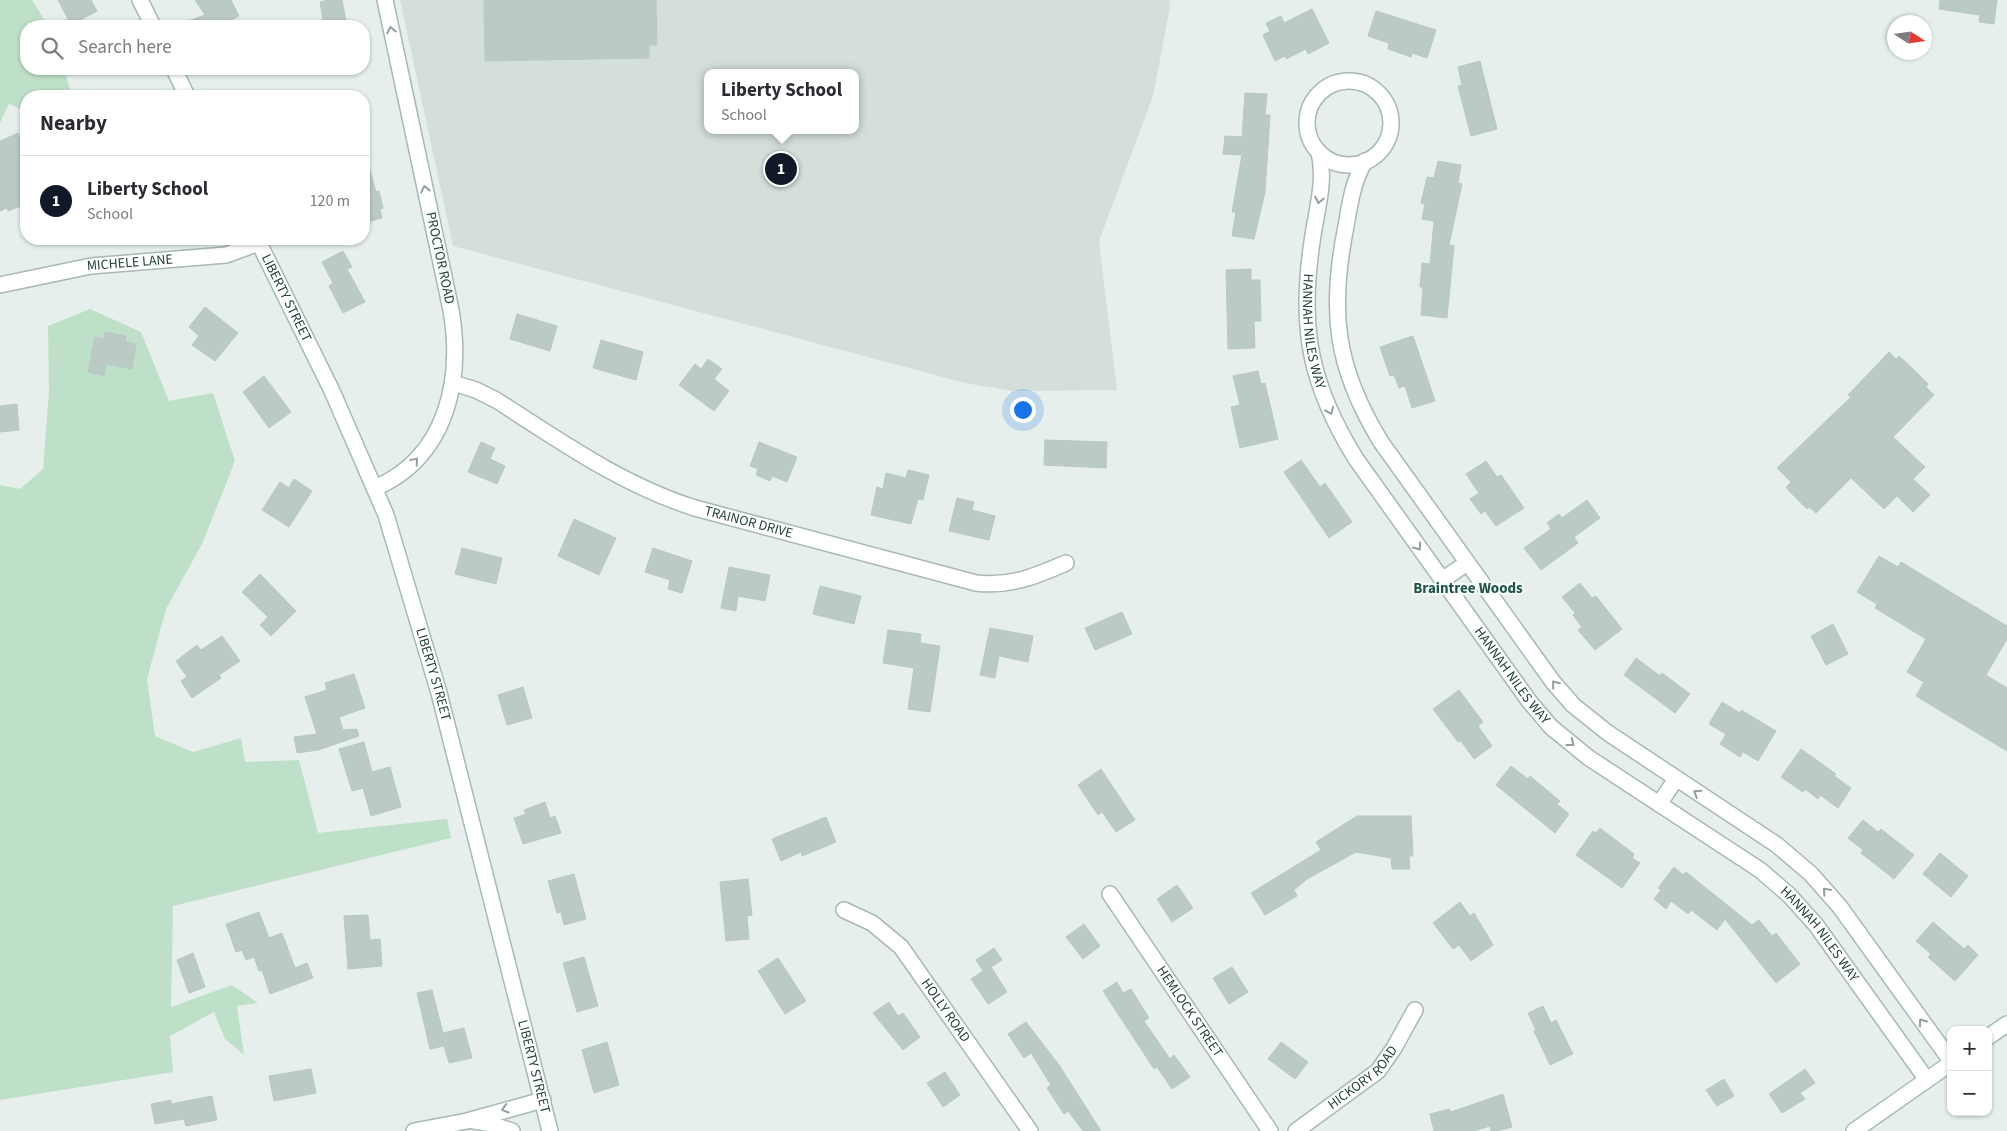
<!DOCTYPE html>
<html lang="en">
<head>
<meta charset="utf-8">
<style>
  :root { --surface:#fff; --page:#f7f7f7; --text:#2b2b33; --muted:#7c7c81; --line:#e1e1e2; --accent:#111827 }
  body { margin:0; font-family:"Source Sans 3",sans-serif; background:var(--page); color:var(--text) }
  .controls { position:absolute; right:15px; bottom:15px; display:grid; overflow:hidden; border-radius:10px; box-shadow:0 1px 4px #0004 }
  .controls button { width:45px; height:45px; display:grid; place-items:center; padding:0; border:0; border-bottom:1px solid var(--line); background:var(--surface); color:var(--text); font:25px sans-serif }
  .compass { position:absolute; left:1887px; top:15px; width:45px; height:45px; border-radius:50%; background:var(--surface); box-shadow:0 1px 4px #0004; rotate:102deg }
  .you { position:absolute; left:1022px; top:409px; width:18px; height:18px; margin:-12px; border:4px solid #fff; border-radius:50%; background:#1a73e8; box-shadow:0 0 0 8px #1a73e833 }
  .badge { display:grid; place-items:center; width:32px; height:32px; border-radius:50%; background:var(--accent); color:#fff; font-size:16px; font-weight:700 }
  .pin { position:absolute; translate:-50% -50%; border:2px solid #fff; box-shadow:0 1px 5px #0006 }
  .popup { position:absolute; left:704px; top:69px; width:155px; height:65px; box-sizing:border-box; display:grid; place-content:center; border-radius:10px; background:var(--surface); filter:drop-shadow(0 1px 4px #0005); font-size:16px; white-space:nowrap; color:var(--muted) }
  .popup b { font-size:19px; color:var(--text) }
  .popup::after { content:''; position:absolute; left:50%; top:100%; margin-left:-10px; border:10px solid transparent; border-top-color:var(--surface) }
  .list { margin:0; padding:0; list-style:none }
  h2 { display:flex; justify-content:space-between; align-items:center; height:65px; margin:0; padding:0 20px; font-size:21px }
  h2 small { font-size:16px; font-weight:400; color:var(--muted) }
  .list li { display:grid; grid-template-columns:32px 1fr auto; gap:15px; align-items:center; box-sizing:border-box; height:90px; padding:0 20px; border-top:1px solid var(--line) }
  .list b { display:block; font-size:19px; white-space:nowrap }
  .list p { margin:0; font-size:16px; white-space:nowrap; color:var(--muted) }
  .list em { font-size:16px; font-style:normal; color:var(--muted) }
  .icon { flex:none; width:28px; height:28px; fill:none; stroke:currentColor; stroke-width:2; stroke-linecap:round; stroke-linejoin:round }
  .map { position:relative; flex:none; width:2007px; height:1131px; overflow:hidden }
  .search { position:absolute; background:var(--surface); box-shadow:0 1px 4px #0004; left:20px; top:20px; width:350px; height:55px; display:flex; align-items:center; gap:12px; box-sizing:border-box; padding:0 18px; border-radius:20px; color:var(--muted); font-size:19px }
  .panel { position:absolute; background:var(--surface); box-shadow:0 1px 4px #0004; left:20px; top:90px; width:350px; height:155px; border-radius:20px }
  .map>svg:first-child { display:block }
</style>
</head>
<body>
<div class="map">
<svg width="2007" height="1131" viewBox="0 0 2007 1131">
  <rect width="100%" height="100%" fill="#e6efeb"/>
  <!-- built -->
  <path fill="#d4dfda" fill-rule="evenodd" d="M400 0H1169L1170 7 1153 96 1099 241 1117 390 1012 391 965 383 453 246ZM707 73H855V130H707Z"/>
  <!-- green -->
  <path fill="#bfe0c8" d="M0 0H32L48 26H26V69H64L72 96H26V113L9 103 0 123Z
    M90 309 141 332 169 401 213 393 235 461 202 544 166 609 147 679 155 736 193 752 241 738 245 762 299 760 318 833 447 819 451 838 173 906 171 1007 232 985 258 1003 237 1006 244 1055 225 1039 214 1012 170 1036 173 1072 0 1100V485L20 489 43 469 49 392 48 326Z"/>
  <!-- building -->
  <path fill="#bbcac4" stroke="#b8c9c2" d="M58 0H91L97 11 71 25Z
    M195 0H231L239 16 230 21 232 26H180V24L205 15Z
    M328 0H342L347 26H324L320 2Z
    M484 0H656L657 45H649V58L485 61Z
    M1940 0H1997L1994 24 1979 22 1980 15 1939 9Z
    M1312 9 1329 43 1308 54 1306 49 1286 59 1285 56 1275 61 1263 35 1270 31 1266 23 1281 16 1284 23Z
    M1376 11 1436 30 1427 58 1412 53 1411 57 1388 49 1389 43 1368 36Z
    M1480 61 1497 129 1471 136 1458 86 1462 85 1458 67Z
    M1245 93 1267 94 1265 115H1270L1265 192 1254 239 1232 236 1236 212H1232L1242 155 1223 154 1225 136 1242 137Z
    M18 133 26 152V204L8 211 7 208 0 211V141Z
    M1438 161 1461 165 1458 183 1462 184 1449 245 1454 246 1447 318 1421 315 1423 287H1420L1422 263 1430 264 1434 221 1422 219 1425 204 1421 203 1427 177 1434 178Z
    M369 167 376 192 379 191 383 208 380 209 382 218 364 223V168Z
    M343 251 352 267 347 269 365 302 343 313 329 286 333 283 322 262Z
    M1251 269V280H1260L1261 321H1254L1255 348 1228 349 1226 270Z
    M205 307 238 333 215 361 192 345 199 336 189 327Z
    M517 314 557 326 550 351 510 339Z
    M105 332 126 336 125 342 136 344 132 369 106 364 104 376 88 372 95 337 104 339Z
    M1413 336 1435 401 1412 408 1405 386 1399 388 1394 375 1390 376 1380 347Z
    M601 340 643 352 636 380 593 368Z
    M1889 352 1896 359 1899 356 1912 368 1928 384 1926 387 1934 395 1893 437 1925 467 1913 479 1930 495 1913 512 1897 496 1884 509 1851 478 1816 513 1809 507 1807 509 1789 491 1786 487 1791 482 1777 468 1851 397 1848 395Z
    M708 359 722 369 714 379 729 391 714 411 679 385 695 364 701 369Z
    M1258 371 1261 384 1265 383 1278 439 1240 448 1231 407 1240 405 1233 376Z
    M264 376 291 412 269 428 243 392Z
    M17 404 19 430 0 432V406Z
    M1045 440 1107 442 1106 468 1044 465Z
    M481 442 495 448 490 459 505 466 497 484 468 472Z
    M759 442 797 457 787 482 772 476 770 481 756 475 758 469 750 466Z
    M1301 460 1320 487 1325 483 1352 522 1329 538 1284 472Z
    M1486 461 1497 477 1501 475 1524 508 1496 526 1485 511 1481 514 1470 499 1479 493 1466 474Z
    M908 470 929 475 923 500 918 499 911 524 871 515 877 487 883 489 886 473 906 478Z
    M294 479 312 491 289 527 262 510 280 482 289 488Z
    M957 498 974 502 972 510 995 516 989 540 949 531Z
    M1587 500 1600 518 1574 537 1578 543 1541 570 1524 548 1551 529 1547 523 1559 514 1562 518Z
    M574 519 616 538 599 575 558 556Z
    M462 548 502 558 496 584 455 574Z
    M653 548 692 561 682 593 668 589 670 580 645 572Z
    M1879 556 1898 567 1901 562 2007 626V639L1986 675 2007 688V751L1916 696 1924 682 1907 672 1926 639 1875 608 1877 604 1857 592Z
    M729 567 770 575 765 601 738 596 736 611 721 608Z
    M260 574 296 611 271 636 260 625 268 617 242 592Z
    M1580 583 1592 598 1596 596 1622 629 1595 650 1578 630 1582 627 1573 615 1575 613 1562 597Z
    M820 586 861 596 854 624 813 614Z
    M1122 612 1132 634 1095 650 1085 628Z
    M1833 624 1848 654 1826 665 1811 636Z
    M990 628 1033 636 1028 662 999 656 995 678 980 675Z
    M888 630 921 634 920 643 940 646 930 712 908 709 914 668 883 663Z
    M222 636 240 661 219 675 221 678 192 698 181 681 187 677 176 661 197 645 201 650Z
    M1636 658 1660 676 1662 673 1690 694 1675 713 1624 675Z
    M354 674 365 708 339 717 343 730 357 729 359 736 318 750 297 753 294 737 317 734 305 697 327 690 325 683Z
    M523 687 532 718 507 725 498 695Z
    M1459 690 1483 722 1478 726 1492 746 1474 759 1461 741 1458 742 1433 709Z
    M1722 702 1740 713 1741 710 1776 731 1758 761 1743 752 1740 757 1720 744 1726 734 1709 724Z
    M364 742 372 772 390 767 401 807 371 816 363 788 352 791 339 749Z
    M1801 749 1836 774 1834 776 1851 788 1838 808 1820 795 1818 799 1805 789 1803 792 1781 777Z
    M1511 766 1528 779 1530 776 1560 801 1557 804 1569 814 1555 833 1496 785Z
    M1101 769 1135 820 1116 832 1102 812 1098 815 1078 785Z
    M545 802 550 818 555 816 561 833 523 844 514 818 526 814 524 810Z
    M1357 816H1411L1413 856H1409L1410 869H1392L1391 858 1356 852 1307 879 1294 890 1297 896 1265 915 1251 893 1321 850 1316 842Z
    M826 817 836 842 802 856 801 852 781 861 772 839Z
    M1863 820 1878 832 1881 829 1914 855 1894 879 1861 853 1863 850 1848 838Z
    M1600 828 1634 854 1632 858 1640 863 1622 888 1576 855 1593 831 1596 833Z
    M1940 853 1968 876 1951 897 1923 874Z
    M1674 867 1683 875 1686 872 1752 925 1759 920 1772 936 1776 933 1800 964 1776 983 1725 919 1717 930 1691 910 1688 914 1671 901 1666 909 1654 899 1661 890 1658 888Z
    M574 874 586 919 564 925 561 912 557 913 548 881Z
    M748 879 752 915 747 916 749 939 726 941 720 882Z
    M1177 885 1193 908 1172 922 1157 899Z
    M1460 902 1470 916 1474 913 1493 945 1471 961 1459 945 1453 949 1433 923Z
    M259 912 269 938 282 933 295 968 307 963 313 978 270 994 262 970 259 971 254 957 246 960 242 950 236 952 226 924Z
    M368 915 370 940 380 939 382 966 348 969 344 916Z
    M1933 922 1964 949 1968 945 1978 955 1955 981 1928 957 1931 954 1916 941Z
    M1084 924 1100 946 1083 959 1066 937Z
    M994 948 1002 960 991 967 1007 992 988 1004 971 979 983 971 976 960Z
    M193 953 205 987 189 993 177 960Z
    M584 957 598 1006 577 1012 563 963Z
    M778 958 806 1001 785 1014 758 971Z
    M1232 967 1248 992 1229 1004 1213 978Z
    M1117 982 1123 993 1131 989 1149 1018 1144 1021 1170 1059 1174 1055 1190 1077 1172 1089 1157 1067 1154 1069 1103 991Z
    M432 990 443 1033 464 1028 472 1058 449 1063 444 1046 430 1049 417 993Z
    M889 1002 898 1016 903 1013 920 1037 903 1050 873 1013Z
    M1543 1006 1551 1023 1556 1020 1573 1054 1550 1065 1534 1031 1536 1030 1528 1013Z
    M1026 1022 1059 1065 1101 1131H1083L1068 1111 1064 1114 1047 1088 1051 1085 1031 1053 1024 1058 1008 1034Z
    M607 1042 619 1085 594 1093 582 1050Z
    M1281 1042 1308 1062 1295 1079 1268 1059Z
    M311 1069 316 1093 274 1101 269 1076Z
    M1805 1069 1815 1083 1800 1093 1805 1099 1782 1113 1769 1094Z
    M945 1072 960 1095 943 1107 927 1083Z
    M1724 1079 1734 1096 1717 1106 1706 1090Z
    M1503 1094 1512 1127 1497 1131H1491L1490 1126 1474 1131H1434L1430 1114 1449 1109 1451 1112Z
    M212 1096 217 1120 186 1126 184 1119 155 1124 151 1104 171 1100V1104Z"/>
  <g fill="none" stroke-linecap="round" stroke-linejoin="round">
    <!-- street casing -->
    <g stroke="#a8b8b2" stroke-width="18">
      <g id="street">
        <circle cx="1349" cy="123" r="42"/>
        <path id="s1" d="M1319 152C1326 183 1316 211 1312 242 1299 328 1310 385 1356 459L1529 701 1551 727 1589 758 1760 870 1789 895 1816 925 1927 1080"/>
        <path d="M1365 161C1353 181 1350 203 1346 226 1329 311 1335 367 1381 442L1553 682 1573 705 1608 733 1777 845 1811 874 1840 907 1951 1061"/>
        <path id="s2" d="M0 285 91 266 226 255 259 243"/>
        <path id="s3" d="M453 383 476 390 496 400C560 441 622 485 695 508L976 583C1010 587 1036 576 1066 563"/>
        <path d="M375 488C447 457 463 380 451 310L385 0"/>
        <path d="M1442 580 1467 563"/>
        <path d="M1659 804 1676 779"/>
        <path id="s4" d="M1110 894 1270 1131"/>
        <path id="s5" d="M844 910 872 923 901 947 1030 1131"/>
        <path d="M474 1121 487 1123 512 1131"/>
        <path d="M414 1131 467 1121 543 1100"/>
        <path id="s6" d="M1296 1131 1378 1071 1394 1048 1415 1010"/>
      </g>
    </g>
    <!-- secondary casing -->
    <g stroke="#a4bbb3" stroke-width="18">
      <g id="secondary">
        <path d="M140 0 153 26"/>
        <path d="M174 69 187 96"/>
        <path id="s7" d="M257 239 332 391 386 515 439 693 550 1131"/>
        <path d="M1988 1037 2007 1024"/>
        <path d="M1854 1131 1951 1063"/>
      </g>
    </g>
    <!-- street -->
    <use href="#street" stroke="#fff" stroke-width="15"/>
    <!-- secondary -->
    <use href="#secondary" stroke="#fff" stroke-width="15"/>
  </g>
  <!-- one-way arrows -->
  <defs><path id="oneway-chevron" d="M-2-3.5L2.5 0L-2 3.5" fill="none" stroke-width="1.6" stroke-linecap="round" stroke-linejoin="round" transform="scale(1.25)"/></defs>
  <g stroke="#92a09c">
    <use href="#oneway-chevron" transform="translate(391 30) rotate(-102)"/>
    <use href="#oneway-chevron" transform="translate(425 189) rotate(-102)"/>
    <use href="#oneway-chevron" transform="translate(1319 200) rotate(101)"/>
    <use href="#oneway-chevron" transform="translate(1330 411) rotate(67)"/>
    <use href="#oneway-chevron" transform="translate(415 461) rotate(-50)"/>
    <use href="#oneway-chevron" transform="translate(1418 547) rotate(55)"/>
    <use href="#oneway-chevron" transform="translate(1555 684) rotate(-129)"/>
    <use href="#oneway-chevron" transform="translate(1571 743) rotate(38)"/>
    <use href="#oneway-chevron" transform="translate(1697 793) rotate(-147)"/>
    <use href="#oneway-chevron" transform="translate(1826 891) rotate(-131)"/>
    <use href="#oneway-chevron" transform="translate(1922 1022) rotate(-126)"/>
    <use href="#oneway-chevron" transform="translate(505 1109) rotate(164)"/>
  </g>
  <g text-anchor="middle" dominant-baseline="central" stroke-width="4.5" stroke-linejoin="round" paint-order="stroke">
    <!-- street labels -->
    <g font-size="14" fill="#24423a" stroke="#f7fbf9">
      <text transform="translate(440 258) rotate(78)">PROCTOR ROAD</text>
      <text stroke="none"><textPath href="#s2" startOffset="132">MICHELE LANE</textPath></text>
      <text stroke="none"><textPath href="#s7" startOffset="66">LIBERTY STREET</textPath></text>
      <text stroke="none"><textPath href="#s1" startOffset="181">HANNAH NILES WAY</textPath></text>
      <text stroke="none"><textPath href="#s3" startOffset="329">TRAINOR DRIVE</textPath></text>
      <text stroke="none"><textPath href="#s7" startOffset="471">LIBERTY STREET</textPath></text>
      <text stroke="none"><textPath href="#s1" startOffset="585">HANNAH NILES WAY</textPath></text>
      <text stroke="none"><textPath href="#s1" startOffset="991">HANNAH NILES WAY</textPath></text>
      <text stroke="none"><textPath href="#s5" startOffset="146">HOLLY ROAD</textPath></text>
      <text stroke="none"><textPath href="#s4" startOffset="142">HEMLOCK STREET</textPath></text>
      <text stroke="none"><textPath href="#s7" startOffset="876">LIBERTY STREET</textPath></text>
      <text stroke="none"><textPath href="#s6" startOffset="86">HICKORY ROAD</textPath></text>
    </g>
    <!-- neighbourhood labels -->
    <g font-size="15" font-weight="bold" fill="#1f5548" stroke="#f7fbf9">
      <text x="1468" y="588">Braintree Woods</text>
    </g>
  </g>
</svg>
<div class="controls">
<button>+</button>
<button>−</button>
</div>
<svg class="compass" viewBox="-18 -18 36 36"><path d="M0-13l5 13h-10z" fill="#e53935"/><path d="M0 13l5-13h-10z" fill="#7c7c81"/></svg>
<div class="you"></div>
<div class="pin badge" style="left:781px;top:169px">1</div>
<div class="popup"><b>Liberty School</b>School</div>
<div class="search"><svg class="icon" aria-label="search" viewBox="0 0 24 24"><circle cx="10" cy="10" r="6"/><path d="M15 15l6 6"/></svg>Search here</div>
<section class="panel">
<h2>Nearby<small></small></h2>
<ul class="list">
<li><span class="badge">1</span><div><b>Liberty School</b><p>School</p></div><em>120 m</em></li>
</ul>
</section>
</div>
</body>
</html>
